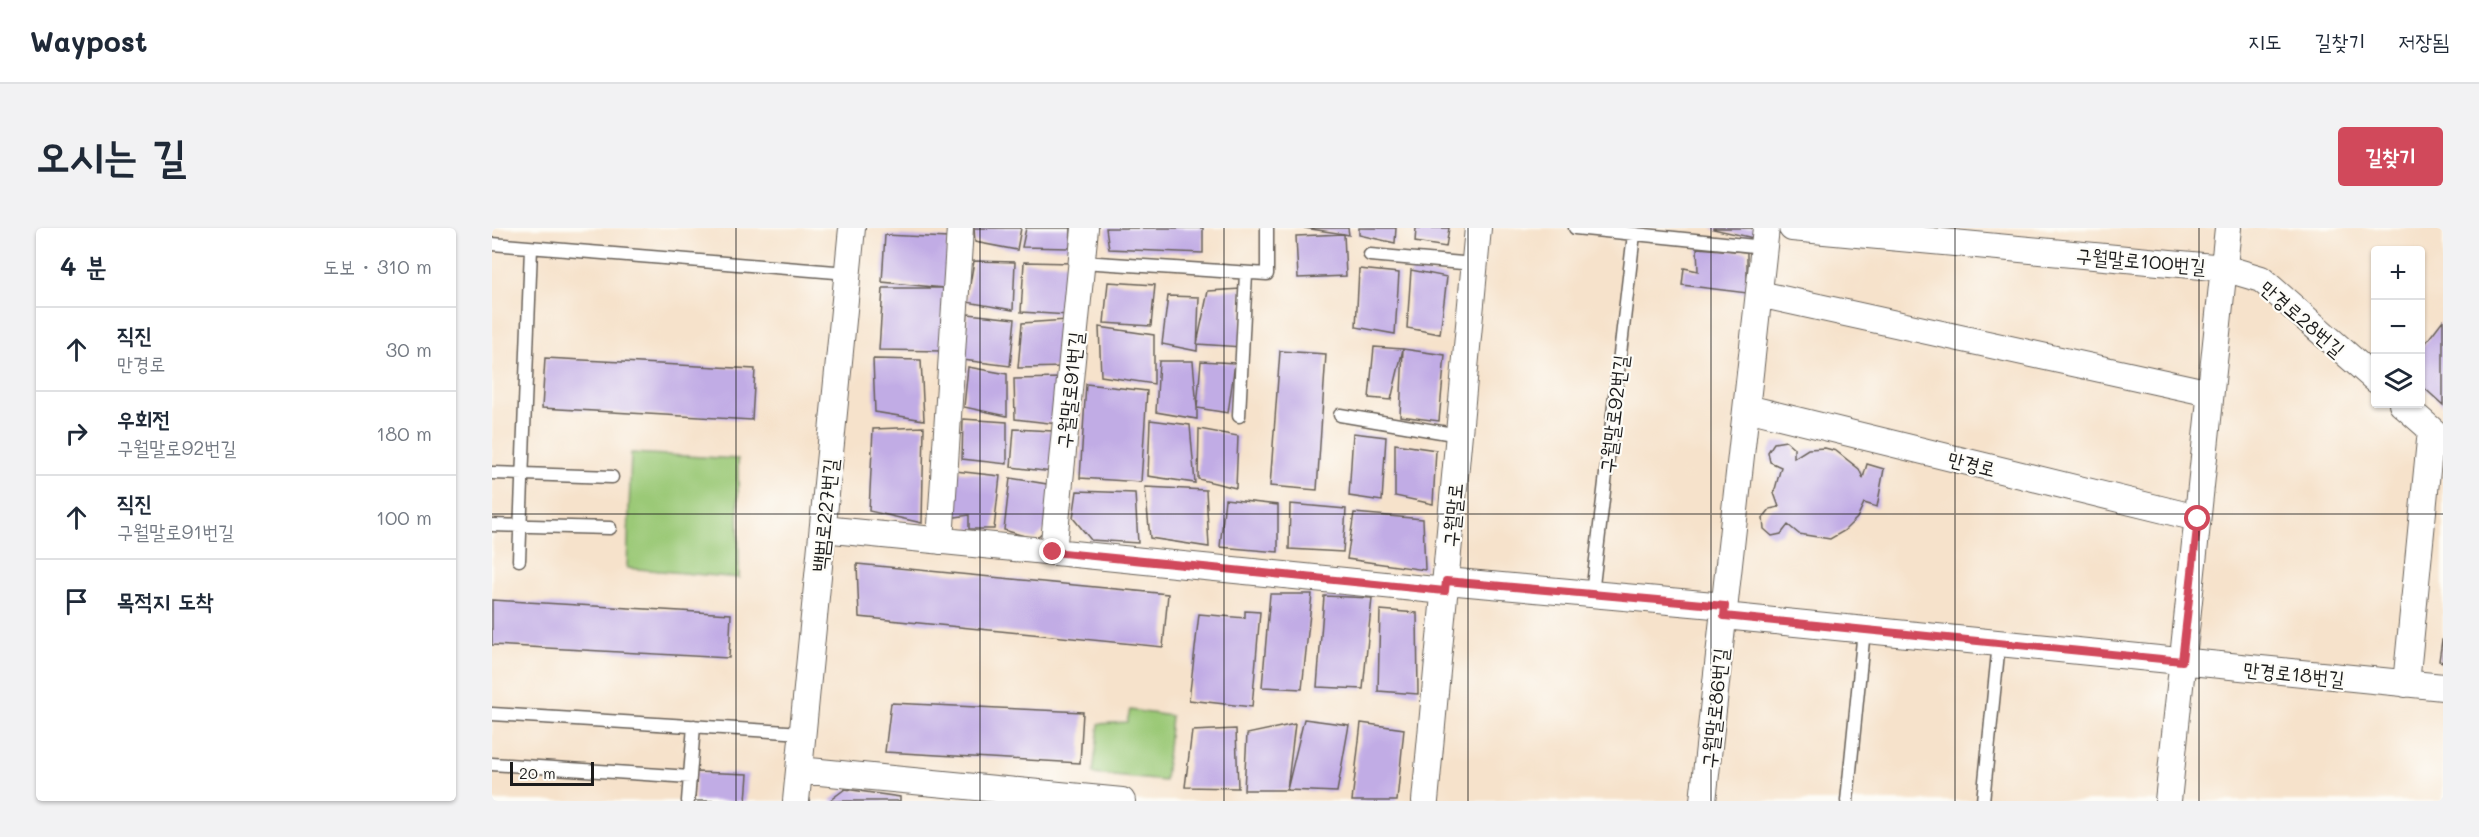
<!DOCTYPE html>
<html lang="ko">
<head>
<meta charset="utf-8">
<style>
  :root { --surface:#fff; --page:#f2f2f3; --text:#1f2937; --muted:#747a83; --line:#e0e1e3; --accent:#d1495b }
  body { margin:0; font-family:Mali,"Poor Story",sans-serif; background:var(--page); color:var(--text) }
  .controls { position:absolute; right:18px; top:18px; display:grid; overflow:hidden; border-radius:6px; box-shadow:0 2px 4px #0004 }
  .controls button { width:54px; height:54px; display:grid; place-items:center; padding:0; border:0; border-bottom:2px solid var(--line); background:var(--surface); color:var(--text); font:30px sans-serif }
  .scale { position:absolute; left:18px; bottom:15px; width:84px; box-sizing:border-box; padding-left:6px; border:3px solid #1c1c1c; border-top:0; font-size:16px; line-height:21px; white-space:nowrap; color:#1c1c1c; -webkit-text-stroke:4px #fdfcf7; paint-order:stroke }
  .stop { position:absolute; width:18px; height:18px; margin:-14px; border:4px solid #d1495b; border-radius:50%; background:#fff }
  .stop.end { background:#d1495b; border-color:#fff; box-shadow:0 2px 6px #0008 }
  .list { margin:0; padding:0; list-style:none }
  h2 { display:flex; justify-content:space-between; align-items:center; height:78px; margin:0; padding:0 24px; font-size:26px }
  h2 small { font-size:20px; font-weight:400; color:var(--muted) }
  .list li { display:grid; grid-template-columns:39px 1fr auto; gap:18px; align-items:center; box-sizing:border-box; height:84px; padding:0 24px; border-top:2px solid var(--line) }
  .list b { display:block; font-size:22px; white-space:nowrap }
  .list p { margin:0; font-size:20px; white-space:nowrap; color:var(--muted) }
  .list em { font-size:20px; font-style:normal; color:var(--muted) }
  .icon { flex:none; width:33px; height:33px; fill:none; stroke:currentColor; stroke-width:2; stroke-linecap:round; stroke-linejoin:round }
  .map { position:relative; flex:none; width:1951px; height:573px; overflow:hidden; border-radius:6px }
  header { display:flex; align-items:center; gap:36px; box-sizing:border-box; height:84px; padding:0 30px; background:var(--surface); border-bottom:2px solid var(--line) }
  header strong { font-size:28px }
  nav { display:flex; gap:33px; margin-inline-start:auto; font-size:21px }
  .intro { display:flex; align-items:center; justify-content:space-between; box-sizing:border-box; height:144px; padding:0 36px }
  h1 { margin:0; font-size:42px }
  .button { padding:15px 27px; border-radius:6px; background:var(--accent); color:#fff; font-size:21px; font-weight:700 }
  main { display:flex; gap:36px; padding:0 36px }
  aside { flex:1; background:var(--surface); border-radius:6px; box-shadow:0 2px 4px #0004 }
  .map>svg:first-child { display:block }
</style>
</head>
<body>
<header>
<strong>Waypost</strong>
<nav><a>지도</a><a>길찾기</a><a>저장됨</a></nav>
</header>
<div class="intro"><h1>오시는 길</h1><a class="button">길찾기</a></div>
<main>
<aside>
<h2>4 분<small>도보 · 310 m</small></h2>
<ul class="list">
<li><svg class="icon" aria-label="ahead" viewBox="0 0 24 24"><path d="M12 20V5M6 11l6-6 6 6"/></svg><div><b>직진</b><p>만경로</p></div><em>30 m</em></li>
<li><svg class="icon" aria-label="right" viewBox="0 0 24 24"><path d="M7 20v-9h11M14 6l5 5-5 5"/></svg><div><b>우회전</b><p>구월말로92번길</p></div><em>180 m</em></li>
<li><svg class="icon" aria-label="ahead" viewBox="0 0 24 24"><path d="M12 20V5M6 11l6-6 6 6"/></svg><div><b>직진</b><p>구월말로91번길</p></div><em>100 m</em></li>
<li><svg class="icon" aria-label="arrive" viewBox="0 0 24 24"><path d="M6 21V4h12l-3 4 3 4H6"/></svg><div><b>목적지 도착</b></div></li>
</ul>
</aside>
<div class="map">
<svg width="1951" height="573" viewBox="0 0 1951 573">
  <rect width="100%" height="100%" fill="#fdfcf7"/>
  <filter id="ink" filterUnits="userSpaceOnUse"><feTurbulence type="fractalNoise" baseFrequency=".0167" numOctaves="2"/><feDisplacementMap in="SourceGraphic" scale="12" xChannelSelector="R" yChannelSelector="G"/><feConvolveMatrix kernelMatrix="1 2 1 2 8 2 1 2 1" color-interpolation-filters="sRGB"/></filter>
  <filter id="wash" filterUnits="userSpaceOnUse"><feTurbulence type="fractalNoise" baseFrequency=".008" numOctaves="4" result="noise"/><feDisplacementMap in="SourceGraphic" scale="24" xChannelSelector="R" yChannelSelector="G"/><feGaussianBlur stdDeviation="1.35" result="paint"/><feColorMatrix in="noise" values="0 0 0 0 0 0 0 0 0 0 0 0 0 0 0 0 0 1.4 0 .05"/><feComposite in="paint" operator="in"/></filter>
  <g filter="url(#wash)">
    <rect width="100%" height="100%" fill="#f6e2cb"/>
    <!-- green -->
    <path fill="#9bc977" stroke="#5c724a" stroke-width="1.5" d="M139 225 246 231 247 350 135 340Z
      M638 482 679 488 673 553 601 546 607 496 635 494Z"/>
    <g id="blocks">
      <!-- building -->
      <path fill="#c1ace5" d="M482 0H529L525 22 483 14Z
        M534 0H579L578 20 530 19Z
        M614 0H711V25L617 21Z
        M812 0H856L857 7 852 6 854 48 806 50 804 8 852 6Z
        M867 0H904L903 15 867 7Z
        M924 0H957L954 19 923 14Z
        M1221 0H1267L1266 11 1221 1Z
        M393 7 456 10 452 123 387 122 391 60H452L390 54Z
        M1205 20 1255 24V65L1190 57 1192 40 1206 43Z
        M482 33 523 34 521 82 475 74Z
        M532 34 581 35 577 87 529 84Z
        M867 41 907 45 903 106 864 99Z
        M919 42 955 49 948 106 915 100Z
        M616 54 663 57 659 98 612 95Z
        M749 61 750 119 705 116 716 63Z
        M676 68 707 69 705 123 670 116Z
        M476 86 523 91 518 138 471 132Z
        M575 92V139L526 140 530 95Z
        M1951 92V177L1929 157V121Z
        M607 99 662 107V156L609 148Z
        M882 119 911 121 953 127 947 193 908 188 911 121 899 172 877 170Z
        M788 123 834 126 825 262 778 258Z
        M53 130 263 141 260 192 50 180Z
        M381 131 429 132 432 192 383 184Z
        M667 133H701L705 180 709 133 743 135 736 185 705 180V191L664 184Z
        M476 139 515 146V188L472 179Z
        M568 150 574 197 523 191 522 151Z
        M594 156 655 163 649 254 588 250Z
        M471 191 515 194V236L470 231Z
        M658 192 698 197 703 255 656 248Z
        M432 199 430 295 377 283 381 201Z
        M522 201 561 203 560 244 519 239Z
        M707 201 746 208 744 260 706 251Z
        M861 205 894 209 890 273 857 268Z
        M1294 213 1302 220V230L1316 221 1333 220 1344 223 1367 241 1371 250 1375 236 1392 241 1385 279 1372 275 1365 290 1352 303 1338 311 1307 306 1296 297 1289 306 1280 308 1272 301 1271 290 1278 281 1287 279 1282 265 1289 239 1278 234 1276 224 1282 215Z
        M903 216 944 222 941 276 903 268Z
        M463 243 508 248 502 301H477V287L456 290Z
        M518 250 567 258 564 292 543 311 512 302Z
        M653 259 714 262 717 319 658 310Z
        M585 263 643 265 646 315 599 312 581 290Z
        M733 271 786 277V324L728 319Z
        M798 276 854 281 851 324 797 321Z
        M862 285 931 291 933 342 855 331Z
        M365 336 676 366 671 419 367 389Z
        M778 366H820L810 461 770 459Z
        M832 368 880 370 871 461 825 459Z
        M0 372 239 386 237 430 0 417Z
        M888 382 925 385 926 466 886 463Z
        M753 383 768 384 760 479 697 472 707 386 753 390Z
        M1950 412H1951V434L1947 433Z
        M399 475 591 484 588 535 393 524Z
        M812 491 857 497 845 564 795 562Z
        M869 495 912 501 905 573H860Z
        M803 496 795 562H752L755 506Z
        M744 501 746 560 693 559 700 503Z
        M204 544 256 546 254 573H203Z
        M353 561 408 569V573H337Z"/>
    </g>
  </g>
  <g filter="url(#ink)">
    <use href="#blocks" fill-opacity="0" stroke="#686159" stroke-width="1.5"/>
    <g fill="none" stroke-linecap="round" stroke-linejoin="round">
      <!-- service casing -->
      <g stroke="#686159" stroke-width="15">
        <path id="service" d="M1083 0 1272 19
          M0 16 356 45
          M878 27 982 36
          M590 34 775 46V0
          M848 187 967 207
          M747 188 754 45
          M0 245 120 249
          M0 297 118 300
          M27 332 39 20
          M1100 366 1142 6
          M0 486 311 505
          M0 536 198 549
          M196 573 202 498
          M1355 573 1372 402
          M1491 573 1507 415"/>
      </g>
      <!-- minor casing -->
      <g stroke="#686159" stroke-width="28">
        <path id="minor" d="M1300 0 1732 40 1769 51 1884 152
          M1267 66 1718 165
          M1910 176 1951 212
          M1255 180 1705 290
          M331 301 953 363
          M448 313 468 0
          M561 324 593 0
          M954 353 1233 378
          M1232 388 1951 459
          M1914 456 1939 202
          M307 542 630 573
          M304 573 360 0
          M933 573 986 0
          M1211 573 1274 0
          M1676 573 1736 0"/>
      </g>
      <!-- service -->
      <use href="#service" stroke="#fff" stroke-width="12"/>
      <!-- minor -->
      <use href="#minor" stroke="#fff" stroke-width="26"/>
    </g>
  </g>
  <g fill="none" stroke-linecap="round" stroke-linejoin="round" filter="url(#ink)">
    <!-- route -->
    <path stroke="#d1495b" stroke-width="8" d="M561 324 953 363 954 353 1233 378 1232 388 1690 433 1706 291"/>
  </g>
  <!-- grid -->
  <path fill="none" stroke="#1c1c1c" stroke-width="1.5" stroke-opacity="0.55" d="M244 0V573M488 0V573M732 0V573M976 0V573M1219 0V573M1463 0V573M1707 0V573M0 286H1951"/>
  <g text-anchor="middle" dominant-baseline="central" stroke-width="4.5" stroke-linejoin="round" paint-order="stroke">
    <!-- street labels -->
    <g font-size="20" fill="#1c1c1c" stroke="#fdfcf7">
      <text transform="translate(1649 32) rotate(5)">구월말로100번길</text>
      <text transform="translate(1811 90) rotate(41)">만경로28번길</text>
      <text transform="translate(577 162) rotate(-84)">구월말로91번길</text>
      <text transform="translate(1121 186) rotate(-83)">구월말로92번길</text>
      <text transform="translate(1480 235) rotate(14)">만경로</text>
      <text transform="translate(332 287) rotate(-84)">백범로227번길</text>
      <text transform="translate(960 287) rotate(-85)">구월말로</text>
      <text transform="translate(1802 445) rotate(6)">만경로18번길</text>
      <text transform="translate(1222 480) rotate(-84)">구월말로86번길</text>
    </g>
  </g>
</svg>
<div class="controls">
<button>+</button>
<button>−</button>
<button><svg class="icon" aria-label="layers" viewBox="0 0 24 24"><path d="M12 4l9 5-9 5-9-5zM3 14l9 5 9-5"/></svg></button>
</div>
<div class="scale">20 m</div>
<div class="stop" style="left:1706px;top:291px"></div>
<div class="stop end" style="left:561px;top:324px"></div>
</div>
</main>
</body>
</html>
